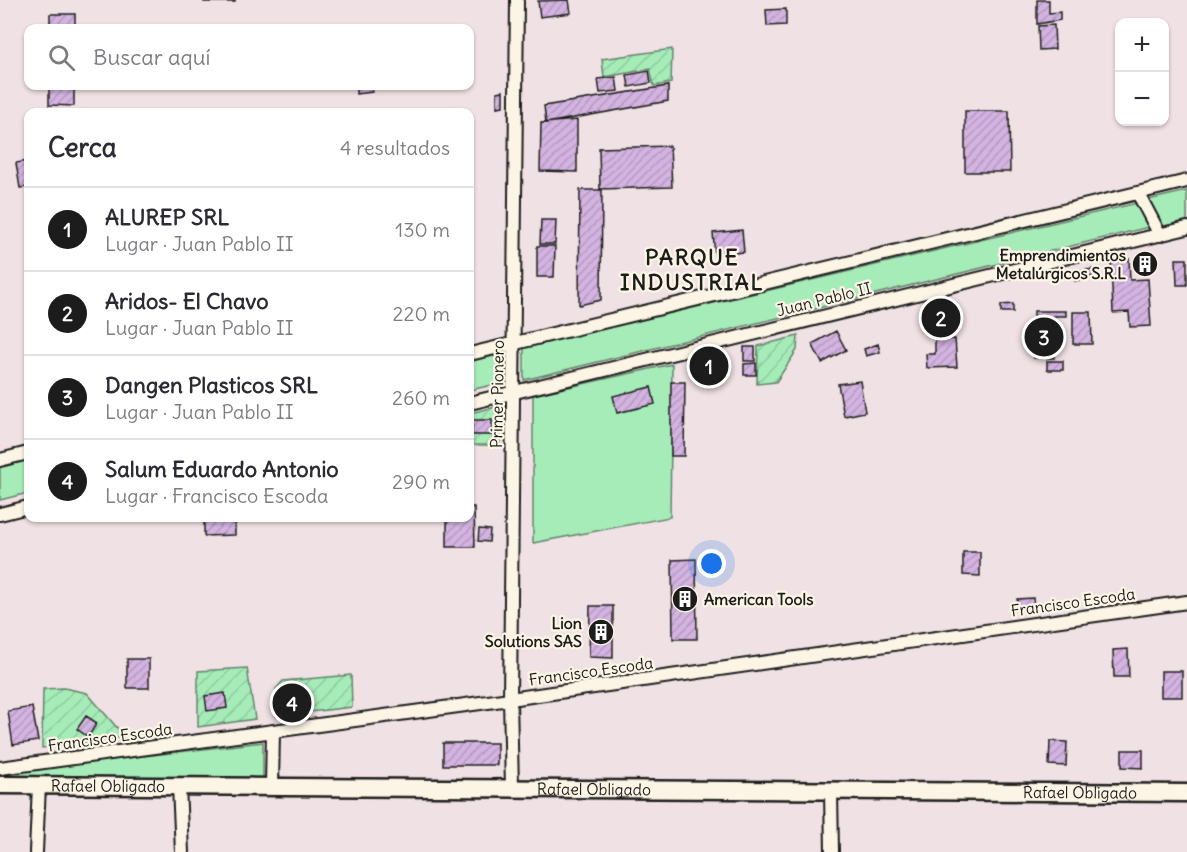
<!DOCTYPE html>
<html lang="es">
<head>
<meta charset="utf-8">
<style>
  :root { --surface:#fff; --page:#f2f2f3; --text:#2b2b33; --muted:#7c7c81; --line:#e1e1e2; --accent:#1c1c1c }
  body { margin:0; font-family:Delius,sans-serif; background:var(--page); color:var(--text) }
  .controls { position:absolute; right:18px; top:18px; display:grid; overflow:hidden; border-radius:12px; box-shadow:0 2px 4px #0004 }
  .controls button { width:54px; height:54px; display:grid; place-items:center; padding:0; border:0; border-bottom:2px solid var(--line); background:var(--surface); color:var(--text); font:30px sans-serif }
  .you { position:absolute; left:712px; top:564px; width:21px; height:21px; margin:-15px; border:4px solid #fff; border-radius:50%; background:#1a73e8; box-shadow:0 0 0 9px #1a73e833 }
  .badge { display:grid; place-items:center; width:39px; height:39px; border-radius:50%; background:var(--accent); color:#fff; font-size:20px; font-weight:700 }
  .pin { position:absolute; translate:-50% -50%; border:3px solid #fff; box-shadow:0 2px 6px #0006 }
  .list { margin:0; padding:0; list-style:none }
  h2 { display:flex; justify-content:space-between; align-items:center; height:78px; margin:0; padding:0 24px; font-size:26px }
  h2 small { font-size:20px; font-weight:400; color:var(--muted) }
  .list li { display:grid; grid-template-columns:39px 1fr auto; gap:18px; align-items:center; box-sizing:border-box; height:84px; padding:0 24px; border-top:2px solid var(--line) }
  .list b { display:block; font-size:22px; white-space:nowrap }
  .list p { margin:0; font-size:20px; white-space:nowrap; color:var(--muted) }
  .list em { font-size:20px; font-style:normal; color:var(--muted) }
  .icon { flex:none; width:33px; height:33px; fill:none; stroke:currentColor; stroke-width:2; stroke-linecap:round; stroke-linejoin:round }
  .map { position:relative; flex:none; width:1187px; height:852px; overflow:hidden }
  .search { position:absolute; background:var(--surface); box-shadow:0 2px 4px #0004; left:24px; top:24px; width:450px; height:66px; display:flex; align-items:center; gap:15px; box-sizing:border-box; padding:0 21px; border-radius:12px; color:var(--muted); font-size:22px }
  .panel { position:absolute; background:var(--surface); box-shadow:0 2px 4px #0004; left:24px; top:108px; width:450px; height:414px; border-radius:12px }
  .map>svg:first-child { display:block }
</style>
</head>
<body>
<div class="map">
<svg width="1187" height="852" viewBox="0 0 1187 852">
  <defs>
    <pattern id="garden-furrows" width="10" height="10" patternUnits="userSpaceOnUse" patternTransform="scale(1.5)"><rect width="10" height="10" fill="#a6ecb9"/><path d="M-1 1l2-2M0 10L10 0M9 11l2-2" fill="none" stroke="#8eca9e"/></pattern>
    <pattern id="building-hatch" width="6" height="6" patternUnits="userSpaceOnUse" patternTransform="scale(1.5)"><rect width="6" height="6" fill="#d3b3e0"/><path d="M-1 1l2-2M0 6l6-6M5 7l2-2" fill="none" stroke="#b599c0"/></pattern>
  </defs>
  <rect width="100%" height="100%" fill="#f0e1e4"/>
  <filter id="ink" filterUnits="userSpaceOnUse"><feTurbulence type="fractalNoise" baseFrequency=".0167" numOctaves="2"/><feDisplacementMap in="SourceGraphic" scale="12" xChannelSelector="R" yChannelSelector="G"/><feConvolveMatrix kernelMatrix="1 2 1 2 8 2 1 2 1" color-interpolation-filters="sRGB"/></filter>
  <g filter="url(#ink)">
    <!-- grass -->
    <path fill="#a6ecb9" stroke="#61846a" stroke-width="1.5" d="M1187 191V221L1162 227 1148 200Z
      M1137 203 1149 227 524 380V348Z
      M508 352 506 382 470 390V361Z
      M672 364 670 517 533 543V395Z
      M28 460V493L0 500V466Z
      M263 742V782L0 781V773Z"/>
    <!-- garden -->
    <path fill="url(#garden-furrows)" stroke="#61846a" stroke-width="1.5" d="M672 49 671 83 654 86 650 69 604 77 602 59Z
      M798 336 797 350 776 382 757 384 758 346Z
      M500 406V445H470V413Z
      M247 668 255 719 198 727V671Z
      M351 675 352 707 276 716V689L283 681Z
      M64 688 87 693 125 737 42 748 43 689Z"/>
    <!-- building -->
    <path fill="url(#building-hatch)" stroke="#1c1c1c" stroke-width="1.5" d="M204 0H235V2H204Z
      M569 0 571 13 540 17 538 1Z
      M1037 0H1049V13L1060 12V20L1037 24Z
      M786 9V25L767 26 766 10Z
      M50 14H75V28H50Z
      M1054 25 1055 49 1039 50 1038 26Z
      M649 71 651 83 629 87 627 75Z
      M616 77 618 91 600 93 598 79Z
      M49 86H74V106L49 105Z
      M356 86H372V92L356 94Z
      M668 86V101L546 123 544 106Z
      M503 91V106L497 107V92Z
      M965 111H1009L1010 172H965Z
      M577 120V172L540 171 541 123Z
      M670 146 672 187 600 189 599 148Z
      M28 161V187L20 188 16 163Z
      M580 190H602L601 300 579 305Z
      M541 220H556L555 244H540Z
      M742 230 744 252 715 255 713 233Z
      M537 246H555L554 277H537Z
      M1154 258 1155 268 1136 269 1135 259Z
      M1129 259 1130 280 1148 279 1151 326 1130 327 1129 312 1113 313 1111 263Z
      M1176 259H1187V285H1177Z
      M1092 269 1094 276 1075 281 1074 272Z
      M1013 304V312H1001V305Z
      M949 306 953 325 934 329 930 310Z
      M1034 311H1066V316H1054V358H1034Z
      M1073 312H1091L1092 344H1073Z
      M836 331 846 350 822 363 812 344Z
      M955 339 957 367 927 368 926 354H935V340Z
      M878 344 880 352 866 356 864 349Z
      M744 347H755V361H744Z
      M713 357 717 371 705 375 701 360Z
      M1047 361H1063V370H1047Z
      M756 363V375H744V364Z
      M860 381 865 412 844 416 838 384Z
      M671 382H685L684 456H671Z
      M651 387 655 404 617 413 613 396Z
      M472 420H492V435H472Z
      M470 507H474L475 547H447V518H470Z
      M204 518H235V535L204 536Z
      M479 529 490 530 489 542 478 541Z
      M963 552H980V576L963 575Z
      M696 559 697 639H673L672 560Z
      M1033 598 1034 606 1018 608 1017 599Z
      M590 606H613V658L589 657Z
      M1128 649 1129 677H1114L1113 650Z
      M127 659H149V688H127Z
      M1161 671H1182V697H1161Z
      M225 693 227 708 207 711 205 696Z
      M301 697 302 705 284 709 282 701Z
      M32 707 38 741 13 745 8 711Z
      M86 716 97 723 88 737 77 729Z
      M1050 741 1067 742 1066 766 1049 765Z
      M443 743H497V765H443Z
      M1122 750H1143V768L1122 767Z"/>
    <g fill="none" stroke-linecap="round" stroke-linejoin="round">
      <!-- street casing -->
      <g stroke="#1c1c1c" stroke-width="16">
        <path id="street" d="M1138 193 1160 235
          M470 354 1187 181
          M470 403 1187 228
          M0 460 28 453
          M0 514 28 507
          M0 768 510 699 1187 602
          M179 786 182 852
          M272 787 273 731
          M512 788 510 699 517 0
          M831 791 832 852
          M36 852 39 785"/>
      </g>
      <!-- secondary casing -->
      <g stroke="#1c1c1c" stroke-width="21">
        <g id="secondary">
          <path id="s1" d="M0 785 1187 793"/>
        </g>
      </g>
      <!-- street -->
      <use href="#street" stroke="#fcf5e5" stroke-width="12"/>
      <!-- secondary -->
      <use href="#secondary" stroke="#fcf5e5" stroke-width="16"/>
    </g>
  </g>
  <!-- icons -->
  <defs>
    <g id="building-disc" transform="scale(1.35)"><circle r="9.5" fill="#1c1c1c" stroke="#fcf5e5"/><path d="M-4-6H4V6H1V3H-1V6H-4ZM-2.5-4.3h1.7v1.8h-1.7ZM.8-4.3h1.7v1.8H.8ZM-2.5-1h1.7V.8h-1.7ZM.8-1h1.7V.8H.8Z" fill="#fff"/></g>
  </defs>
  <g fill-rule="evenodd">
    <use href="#building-disc" x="1145" y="264"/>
    <use href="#building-disc" x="685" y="599"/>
    <use href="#building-disc" x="601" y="632"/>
  </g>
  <g text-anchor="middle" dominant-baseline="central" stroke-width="4.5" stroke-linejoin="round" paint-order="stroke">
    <!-- poi labels -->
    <g font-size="16" font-weight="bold" fill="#1c1c1c" stroke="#fcf5e5" text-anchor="end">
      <text x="1126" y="255">Emprendimientos<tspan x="1126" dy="18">Metalúrgicos S.R.L</tspan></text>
      <text x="704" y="599" text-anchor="start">American Tools</text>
      <text x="582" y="623">Lion<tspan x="582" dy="18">Solutions SAS</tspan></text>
    </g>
    <!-- street labels -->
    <g font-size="16" fill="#1c1c1c" stroke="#fcf5e5">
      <text transform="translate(824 299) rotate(-14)">Juan Pablo II</text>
      <text transform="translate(497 394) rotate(-89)">Primer Pionero</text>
      <text transform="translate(1073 602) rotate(-8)">Francisco Escoda</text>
      <text transform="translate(591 671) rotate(-8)">Francisco Escoda</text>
      <text transform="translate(110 737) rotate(-8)">Francisco Escoda</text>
      <text stroke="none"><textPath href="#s1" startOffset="108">Rafael Obligado</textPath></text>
      <text stroke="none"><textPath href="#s1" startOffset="594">Rafael Obligado</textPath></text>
      <text stroke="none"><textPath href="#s1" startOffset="1080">Rafael Obligado</textPath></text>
    </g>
    <!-- district labels -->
    <g font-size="22" font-weight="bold" letter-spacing="1.5" fill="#1c1c1c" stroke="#fcf5e5">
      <text x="692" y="257">PARQUE<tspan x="692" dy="25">INDUSTRIAL</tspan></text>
    </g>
  </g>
</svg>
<div class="controls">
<button>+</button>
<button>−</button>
</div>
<div class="you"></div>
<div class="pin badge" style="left:709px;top:366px">1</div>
<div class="pin badge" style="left:941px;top:318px">2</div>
<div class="pin badge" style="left:1044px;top:337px">3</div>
<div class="pin badge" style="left:292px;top:703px">4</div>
<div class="search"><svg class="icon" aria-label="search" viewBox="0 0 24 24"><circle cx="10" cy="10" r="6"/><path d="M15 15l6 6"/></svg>Buscar aquí</div>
<section class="panel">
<h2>Cerca<small>4 resultados</small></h2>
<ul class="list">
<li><span class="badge">1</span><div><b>ALUREP SRL</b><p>Lugar · Juan Pablo II</p></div><em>130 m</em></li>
<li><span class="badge">2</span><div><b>Aridos- El Chavo</b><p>Lugar · Juan Pablo II</p></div><em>220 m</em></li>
<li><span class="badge">3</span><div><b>Dangen Plasticos SRL</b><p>Lugar · Juan Pablo II</p></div><em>260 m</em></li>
<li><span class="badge">4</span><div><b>Salum Eduardo Antonio</b><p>Lugar · Francisco Escoda</p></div><em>290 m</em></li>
</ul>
</section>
</div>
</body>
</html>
